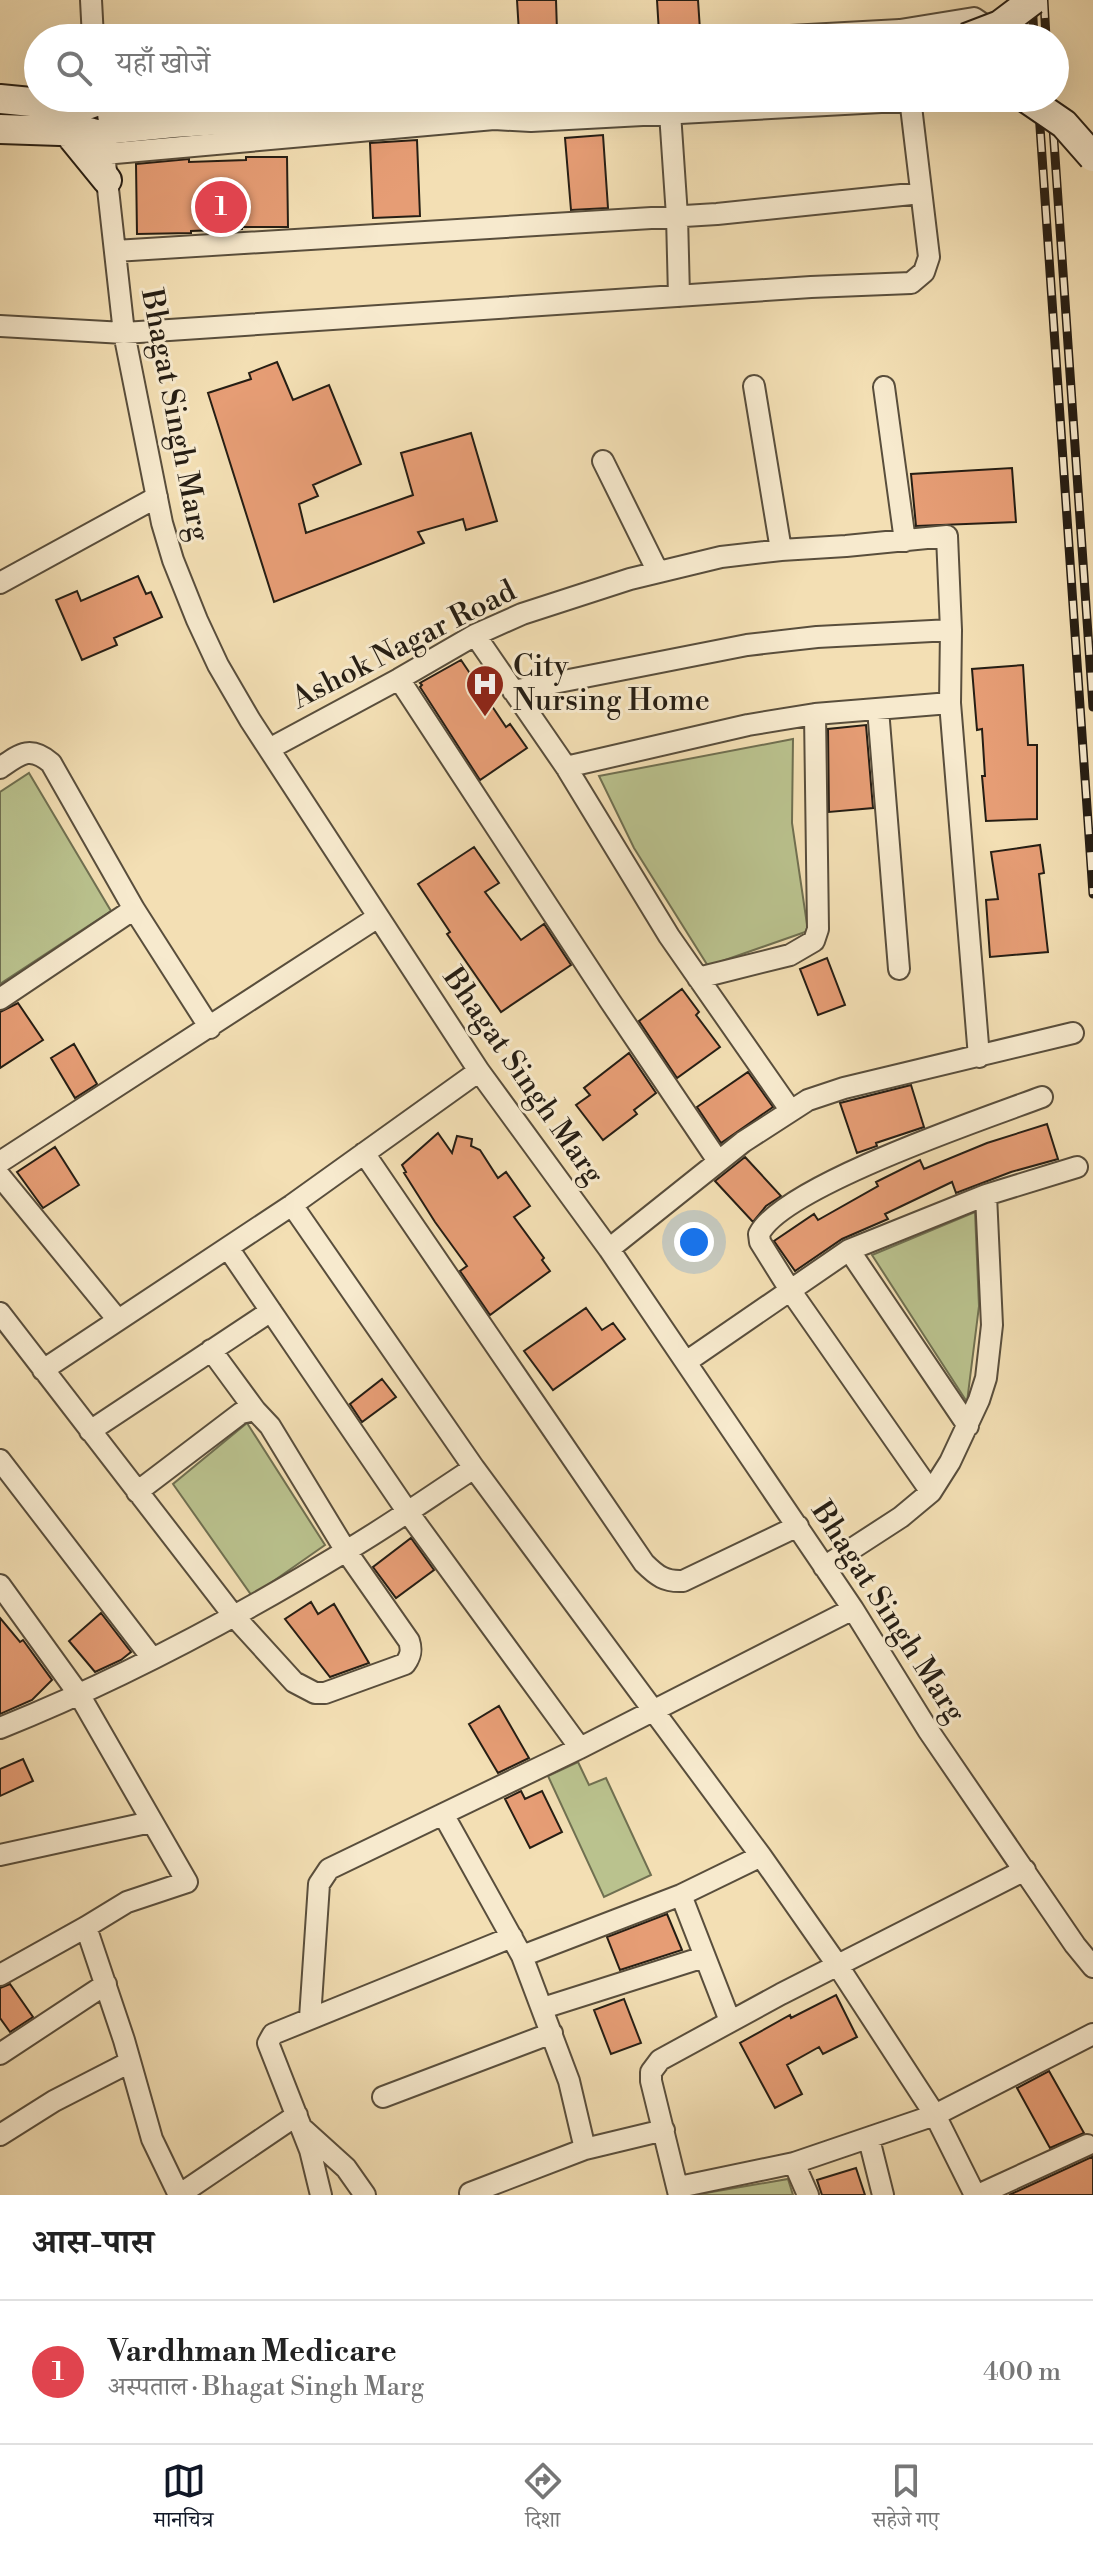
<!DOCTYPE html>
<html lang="hi">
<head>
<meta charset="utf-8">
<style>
  :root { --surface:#fff; --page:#f2f2f2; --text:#222; --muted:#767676; --line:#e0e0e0; --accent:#111827 }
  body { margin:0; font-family:"Libre Bodoni","Noto Serif Devanagari",serif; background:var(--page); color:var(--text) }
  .you { position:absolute; left:694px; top:1242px; width:28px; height:28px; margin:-20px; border:6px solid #fff; border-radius:50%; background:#1a73e8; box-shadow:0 0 0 12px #1a73e833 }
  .badge { display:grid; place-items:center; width:52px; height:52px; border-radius:50%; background:var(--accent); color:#fff; font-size:26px; font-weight:700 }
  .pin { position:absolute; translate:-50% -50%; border:4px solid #fff; box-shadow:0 2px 8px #0006 }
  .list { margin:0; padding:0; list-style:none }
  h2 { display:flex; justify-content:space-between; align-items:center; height:104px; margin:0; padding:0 32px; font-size:34px }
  h2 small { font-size:26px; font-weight:400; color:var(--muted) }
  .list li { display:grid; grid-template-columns:52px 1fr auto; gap:24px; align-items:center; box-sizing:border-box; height:144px; padding:0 32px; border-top:2px solid var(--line) }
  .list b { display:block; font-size:30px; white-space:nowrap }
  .list p { margin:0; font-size:26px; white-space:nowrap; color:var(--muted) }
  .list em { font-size:26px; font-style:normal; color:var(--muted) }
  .icon { flex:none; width:44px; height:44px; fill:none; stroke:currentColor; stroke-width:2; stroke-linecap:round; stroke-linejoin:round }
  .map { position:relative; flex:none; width:1093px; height:2195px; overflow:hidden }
  .search { position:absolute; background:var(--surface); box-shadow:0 8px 32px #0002; left:24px; right:24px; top:24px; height:88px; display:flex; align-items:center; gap:20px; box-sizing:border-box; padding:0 28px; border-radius:44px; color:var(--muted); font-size:30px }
  .sheet { height:248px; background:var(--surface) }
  nav { display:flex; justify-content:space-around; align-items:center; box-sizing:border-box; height:112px; border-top:2px solid var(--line); background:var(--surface); font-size:22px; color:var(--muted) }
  nav a { display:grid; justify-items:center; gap:4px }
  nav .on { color:var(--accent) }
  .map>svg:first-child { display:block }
</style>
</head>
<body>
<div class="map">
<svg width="1093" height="2195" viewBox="0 0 1093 2195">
  <rect width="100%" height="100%" fill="#f3dfb4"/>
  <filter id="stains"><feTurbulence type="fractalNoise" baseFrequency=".0025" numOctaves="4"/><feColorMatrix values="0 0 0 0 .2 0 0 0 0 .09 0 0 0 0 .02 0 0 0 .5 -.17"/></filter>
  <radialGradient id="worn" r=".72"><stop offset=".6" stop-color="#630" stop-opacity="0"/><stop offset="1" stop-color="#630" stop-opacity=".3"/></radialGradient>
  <!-- green -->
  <path fill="#bac28e" stroke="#707051" stroke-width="2" d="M793 739 792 823 808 931 708 966 634 848 599 776Z
    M29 773 111 911 0 984V792Z
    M975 1212 979 1306 967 1402 872 1255Z
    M247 1423 325 1545 252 1596 173 1484Z
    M578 1762 589 1785 606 1778 651 1875 604 1897 548 1776Z
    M788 2179 793 2195H694Z"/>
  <!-- building -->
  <path fill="#e69d75" stroke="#261e14" stroke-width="2" d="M517 0H556L557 31 519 33Z
    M657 0H698L700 30 659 33Z
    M603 135 608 208 571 210 565 138Z
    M417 140 420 216 373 218 370 143Z
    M246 157H287L288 227H242V229L191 231V233L137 234 136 164 189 159V162L246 160Z
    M277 362 293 400 329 385 361 464 313 485 318 496 299 504 306 533 413 495 401 453 471 433 497 521 466 530 463 519 418 532 424 543 274 602 208 393 251 379 249 373Z
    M1012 468 1016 522 916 526 911 474Z
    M138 576 146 594 151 592 162 617 114 638 117 645 82 660 56 600 77 591 81 601Z
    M461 660 506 727 510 724 527 748 480 780 420 687 422 685 420 683Z
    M1023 665 1028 745H1037V819L986 821 982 776H985L982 729 977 730 972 669Z
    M866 725 873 808 829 812 828 729Z
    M1040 845 1044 873 1039 874 1048 952 990 957 986 900 998 899 991 852Z
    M474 847 499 883 485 892 521 940 544 924 571 965 501 1012 447 934 450 932 418 884Z
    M827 958 845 1005 818 1015 800 969Z
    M682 989 699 1012 696 1015 720 1047 677 1078 639 1021Z
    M18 1003 43 1040 0 1068V1012Z
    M74 1044 97 1084 75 1098 51 1058Z
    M629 1053 656 1093 634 1110 637 1114 603 1140 576 1105 590 1095 584 1088Z
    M748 1072 773 1107 721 1143 697 1107Z
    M911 1085 924 1127 876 1143 877 1146 857 1153 840 1103Z
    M1047 1124 1058 1159 1011 1172 956 1193 952 1182 885 1214 888 1219 842 1239 795 1271 774 1241 814 1214 818 1220 878 1186 876 1182 920 1160 924 1169 987 1143Z
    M438 1133 452 1153 457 1136 472 1139 471 1146 480 1150 498 1178 506 1172 530 1206 514 1217 544 1258 542 1260 550 1271 490 1315 460 1271 467 1266 435 1222 404 1173 406 1172 402 1165Z
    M55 1147 79 1185 43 1208 17 1172Z
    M745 1157 781 1196 766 1206 753 1222 715 1181Z
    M586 1308 602 1330 613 1323 625 1339 553 1390 524 1351Z
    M382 1379 396 1397 362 1422 350 1404Z
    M411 1538 434 1570 396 1598 373 1567Z
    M311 1602 318 1614 334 1604 369 1663 330 1677 285 1619Z
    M101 1613 131 1652 121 1660 95 1672 69 1641Z
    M0 1618 20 1642 23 1640 52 1680 32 1700 0 1714Z
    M499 1706 529 1758 498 1773 469 1724Z
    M23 1759 33 1781 0 1796V1769Z
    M521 1791 525 1799 542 1791 562 1832 530 1848 505 1799Z
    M667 1914 682 1950 620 1970 607 1937Z
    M10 1984 33 2017 10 2032 0 2018V1988Z
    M836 1995 857 2037 823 2054 819 2047 787 2065 802 2094 775 2108 740 2043 790 2015 791 2018Z
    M624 1999 641 2043 611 2054 594 2010Z
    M1049 2071 1084 2133 1050 2148 1017 2088Z
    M1093 2156V2195H1009L1092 2157Z
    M856 2168 865 2195H822L817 2180Z"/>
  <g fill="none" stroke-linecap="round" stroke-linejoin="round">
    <!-- street casing -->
    <g stroke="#594e3c" stroke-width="24">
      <path id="street" d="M91 0 93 38
        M753 38 900 30 974 18 983 24 990 38
        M670 113 677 216 679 296
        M102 135 124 333 162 523 173 560 197 620 218 665 250 720 479 1071 609 1249 853 1609 928 1730 1075 1945 1093 1967
        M104 154 494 119 531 121 955 98
        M115 251 717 214 921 193
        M0 326 124 333 811 287 911 283 924 272 929 257 910 98
        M754 386 781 550
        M884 387 905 541
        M603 461 658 572
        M0 583 157 497
        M475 635 566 767 669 936 791 1111
        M399 679 610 1001 718 1161
        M513 691 747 645 817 637 951 630
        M878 709 899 969
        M269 749 399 679 475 635 522 614 630 579 721 557 781 550 846 546 947 536 951 630 950 703 979 1057
        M566 767 748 725 815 714 950 703
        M0 768C20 754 30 745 51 763L134 909 210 1028
        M698 978 790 955 814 941 818 929 815 714
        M0 999 134 909
        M364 1153 644 1563C657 1576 665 1582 683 1581L798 1526
        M0 1162 378 917
        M0 1176 118 1320
        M292 1205 474 1468 761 1856 838 1966 935 2115 975 2195
        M228 1248 407 1511 580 1748
        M609 1249 743 1142 808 1100 844 1088 1073 1033
        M849 1250 968 1426
        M0 1313 233 1615 294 1682 315 1693H325L405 1664C411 1656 412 1650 409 1641L346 1551 270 1426 255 1410 241 1413 137 1492
        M211 1350 255 1410
        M686 1362 849 1250 986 1195 1077 1167
        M43 1370 292 1205 479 1071
        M90 1431 271 1311
        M0 1460 152 1658
        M931 1492 790 1290 760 1242 759 1234C783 1186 986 1118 1042 1097
        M824 1567 901 1517 931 1492 950 1462 979 1400 986 1378 992 1325 986 1195
        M0 1585 80 1696 187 1882 127 1902 86 1927 0 1975
        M0 1728C120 1680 236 1618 346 1551 390 1525 431 1496 474 1468
        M443 1814 522 1956 569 2081 585 2149
        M0 1855 151 1822
        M681 1895 730 2021
        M86 1927 124 2040 152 2139 179 2195
        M522 1956 681 1895 761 1856
        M543 2008 704 1957
        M310 2018 319 1884 329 1869 580 1748 853 1609
        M0 2054 106 1984
        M383 2097 552 2033
        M304 2130 346 2168 365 2195
        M0 2135 54 2101 130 2062
        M869 2139 883 2195
        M794 2163 808 2195
        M679 2187 794 2163 935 2115 1093 2034
        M470 2193 585 2149 664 2130
        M179 2195 297 2115
        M321 2195 310 2150 268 2043 273 2034 512 1937
        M679 2195 651 2081V2072L660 2060 781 1994 1025 1870
        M978 2195 1087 2145"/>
    </g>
    <!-- secondary casing -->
    <g stroke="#261e14" stroke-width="32">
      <path id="secondary" d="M0 99 72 106H84L98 101 111 106 114 129
        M111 106 193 98
        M0 129 89 132 100 135 114 129 174 123 590 98
        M67 131 107 180"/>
    </g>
    <!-- street -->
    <use href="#street" stroke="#f7eace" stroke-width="20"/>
    <!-- secondary -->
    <use href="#secondary" stroke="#f7eace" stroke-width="28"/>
    <!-- rail casing -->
    <g stroke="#261e14" stroke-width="9">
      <path id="rail" d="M1032 0 1034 38
        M1044 0 1046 38
        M1038 98 1093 894
        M1051 98 1093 707"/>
    </g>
    <!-- rail -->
    <use href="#rail" stroke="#f7eace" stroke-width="6" stroke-dasharray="18" stroke-linecap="butt"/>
    <!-- secondary-bridge casing -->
    <g stroke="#261e14" stroke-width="32" stroke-linecap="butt">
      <path id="secondary-bridge" d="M966 38 1000 25 1033 0
        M1026 98 1064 124 1093 157"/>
    </g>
    <!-- secondary-bridge -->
    <use href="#secondary-bridge" stroke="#f7eace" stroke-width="28"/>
  </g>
  <!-- icons -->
  <defs>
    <g id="hospital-pin" transform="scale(2)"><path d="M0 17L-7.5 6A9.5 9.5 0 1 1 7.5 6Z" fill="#8f2418" stroke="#f7eace"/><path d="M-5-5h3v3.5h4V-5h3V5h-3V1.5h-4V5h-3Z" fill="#fff"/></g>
  </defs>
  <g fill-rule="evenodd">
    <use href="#hospital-pin" x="485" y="684"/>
  </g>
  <g text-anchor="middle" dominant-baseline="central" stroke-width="6" stroke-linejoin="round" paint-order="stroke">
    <!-- street labels -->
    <g font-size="30" fill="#261e14" stroke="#f7eace">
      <text transform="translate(175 415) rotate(79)">Bhagat Singh Marg</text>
      <text transform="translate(404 645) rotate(-27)">Ashok Nagar Road</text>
      <text transform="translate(523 1076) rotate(55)">Bhagat Singh Marg</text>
      <text transform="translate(888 1612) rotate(57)">Bhagat Singh Marg</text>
    </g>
    <!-- poi labels -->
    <g font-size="30" fill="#261e14" stroke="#f7eace" text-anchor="start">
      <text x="513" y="667">City<tspan x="513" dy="34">Nursing Home</tspan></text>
    </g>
  </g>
  <rect width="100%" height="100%" filter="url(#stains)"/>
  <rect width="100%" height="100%" fill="url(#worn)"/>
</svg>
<div class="you"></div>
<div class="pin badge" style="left:221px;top:207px;background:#e0444e">1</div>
<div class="search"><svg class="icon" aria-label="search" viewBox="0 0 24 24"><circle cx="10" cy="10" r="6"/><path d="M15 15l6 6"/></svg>यहाँ खोजें</div>
</div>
<section class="sheet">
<h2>आस-पास<small></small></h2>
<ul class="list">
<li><span class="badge" style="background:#e0444e">1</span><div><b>Vardhman Medicare</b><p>अस्पताल · Bhagat Singh Marg</p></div><em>400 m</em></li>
</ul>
</section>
<nav>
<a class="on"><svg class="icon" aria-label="map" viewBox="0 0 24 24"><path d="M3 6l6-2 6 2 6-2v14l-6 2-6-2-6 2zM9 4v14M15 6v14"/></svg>मानचित्र</a>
<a><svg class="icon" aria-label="directions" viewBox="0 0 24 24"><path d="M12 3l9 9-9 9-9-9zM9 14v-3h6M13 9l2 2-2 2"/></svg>दिशा</a>
<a><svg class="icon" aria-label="saved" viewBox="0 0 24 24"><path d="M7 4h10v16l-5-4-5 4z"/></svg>सहेजे गए</a>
</nav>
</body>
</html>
